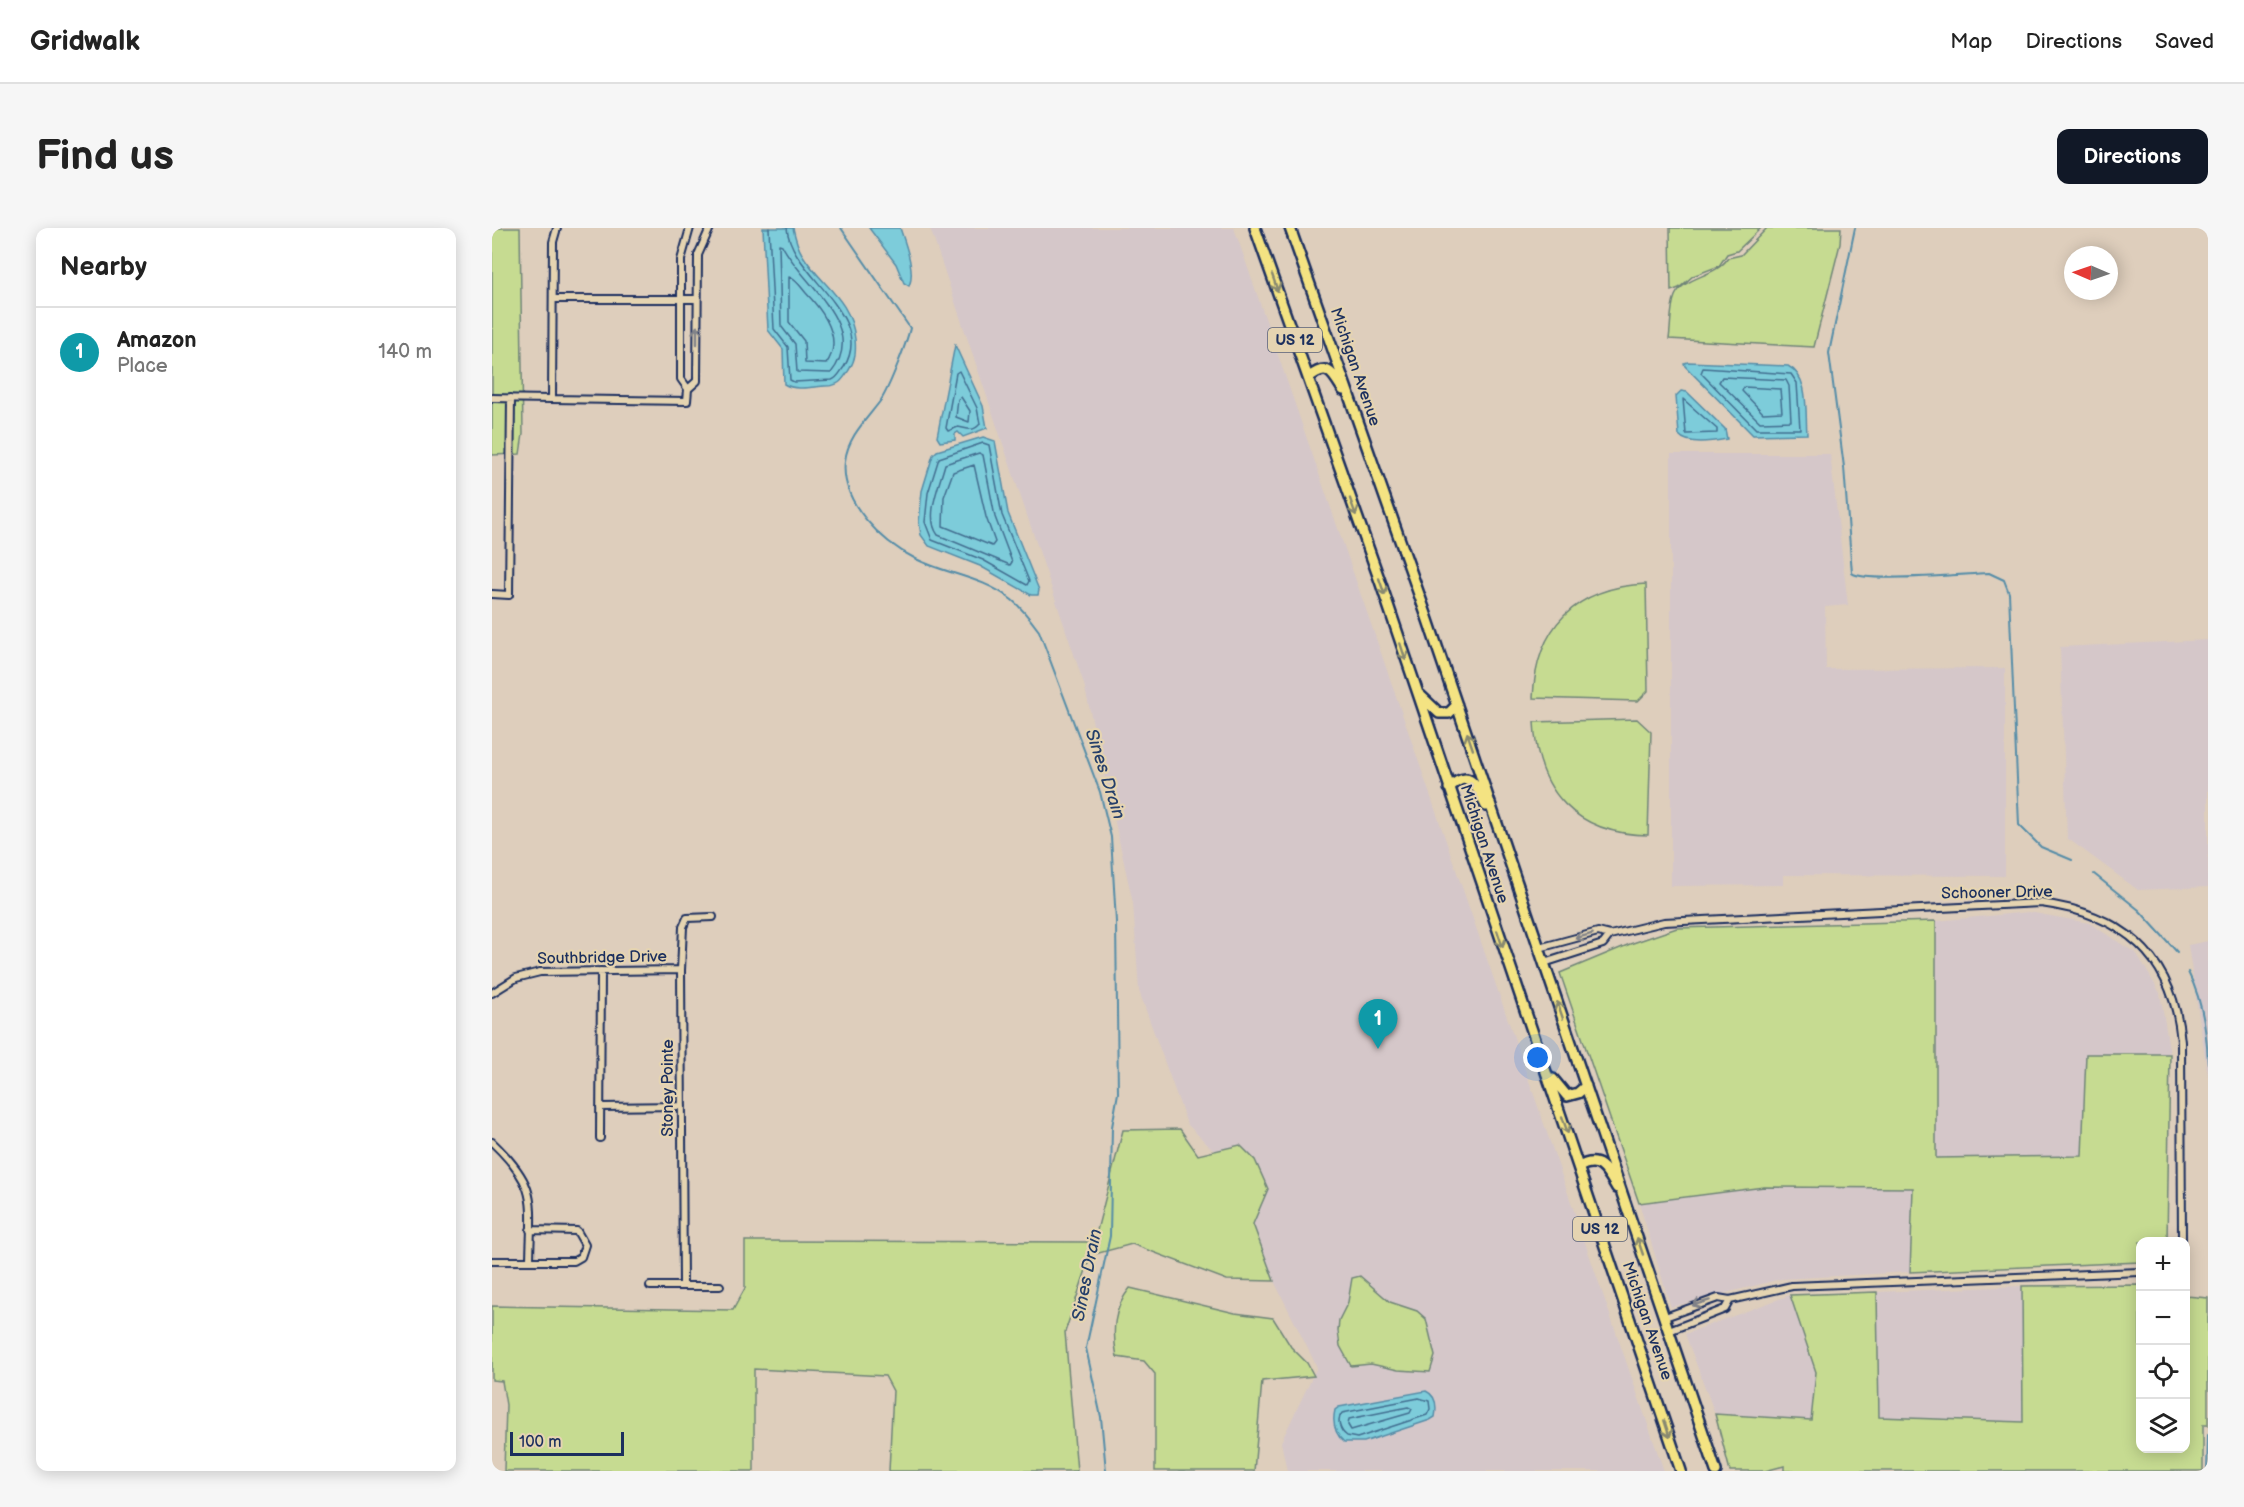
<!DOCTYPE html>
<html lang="en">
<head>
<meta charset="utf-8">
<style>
  :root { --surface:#fff; --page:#f6f6f6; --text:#222; --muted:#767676; --line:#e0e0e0; --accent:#111827 }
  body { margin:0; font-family:"Balsamiq Sans",sans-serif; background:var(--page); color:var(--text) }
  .controls { position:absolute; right:18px; bottom:18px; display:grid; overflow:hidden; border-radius:12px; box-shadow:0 3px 15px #0003 }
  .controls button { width:54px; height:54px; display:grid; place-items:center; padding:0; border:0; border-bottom:2px solid var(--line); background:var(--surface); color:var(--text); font:30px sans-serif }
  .compass { position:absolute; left:1572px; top:18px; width:54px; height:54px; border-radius:50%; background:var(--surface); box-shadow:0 3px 15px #0003; rotate:272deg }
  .scale { position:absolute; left:18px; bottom:15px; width:114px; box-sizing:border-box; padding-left:6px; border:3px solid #1b2f5e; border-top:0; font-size:16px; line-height:21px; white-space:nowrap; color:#1b2f5e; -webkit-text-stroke:4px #e5d4b1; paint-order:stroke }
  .you { position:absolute; left:1046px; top:830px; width:21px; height:21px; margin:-15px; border:4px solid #fff; border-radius:50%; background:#1a73e8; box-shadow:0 0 0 9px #1a73e833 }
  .badge { display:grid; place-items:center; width:39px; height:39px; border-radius:50%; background:var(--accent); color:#fff; font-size:20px; font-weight:700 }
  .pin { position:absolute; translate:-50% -50px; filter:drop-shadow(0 2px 3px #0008) }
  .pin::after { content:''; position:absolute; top:32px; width:21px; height:18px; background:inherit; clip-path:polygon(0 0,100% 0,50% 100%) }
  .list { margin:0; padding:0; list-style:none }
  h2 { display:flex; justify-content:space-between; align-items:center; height:78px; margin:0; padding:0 24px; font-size:26px }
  h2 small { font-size:20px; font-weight:400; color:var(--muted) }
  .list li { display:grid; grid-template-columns:39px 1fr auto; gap:18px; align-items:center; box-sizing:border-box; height:90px; padding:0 24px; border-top:2px solid var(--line) }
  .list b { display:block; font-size:22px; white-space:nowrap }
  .list p { margin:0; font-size:20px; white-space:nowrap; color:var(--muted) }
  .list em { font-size:20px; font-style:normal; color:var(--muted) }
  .icon { flex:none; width:33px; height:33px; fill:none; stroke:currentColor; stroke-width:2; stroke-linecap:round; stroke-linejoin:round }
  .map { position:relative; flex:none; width:1716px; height:1243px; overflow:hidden; border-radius:12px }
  header { display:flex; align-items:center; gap:36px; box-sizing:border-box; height:84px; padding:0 30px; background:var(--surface); border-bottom:2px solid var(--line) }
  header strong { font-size:28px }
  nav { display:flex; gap:33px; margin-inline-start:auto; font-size:21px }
  .intro { display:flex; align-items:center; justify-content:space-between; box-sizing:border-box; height:144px; padding:0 36px }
  h1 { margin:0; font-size:42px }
  .button { padding:15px 27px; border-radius:12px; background:var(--accent); color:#fff; font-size:21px; font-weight:700 }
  main { display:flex; gap:36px; padding:0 36px }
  aside { flex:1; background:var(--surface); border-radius:12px; box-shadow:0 3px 15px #0003 }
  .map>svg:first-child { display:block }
</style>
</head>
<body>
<header>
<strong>Gridwalk</strong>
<nav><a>Map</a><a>Directions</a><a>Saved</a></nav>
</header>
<div class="intro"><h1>Find us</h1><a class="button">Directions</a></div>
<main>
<aside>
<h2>Nearby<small></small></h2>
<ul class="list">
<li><span class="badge" style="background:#0f9aa8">1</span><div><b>Amazon</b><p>Place</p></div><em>140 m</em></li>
</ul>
</aside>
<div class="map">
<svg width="1716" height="1243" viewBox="0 0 1716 1243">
  <rect width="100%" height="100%" fill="#decebc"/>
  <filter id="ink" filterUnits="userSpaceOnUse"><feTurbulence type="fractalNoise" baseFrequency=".0167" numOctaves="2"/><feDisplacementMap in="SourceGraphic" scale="12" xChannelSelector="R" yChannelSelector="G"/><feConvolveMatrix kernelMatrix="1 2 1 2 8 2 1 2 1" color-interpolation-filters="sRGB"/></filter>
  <g filter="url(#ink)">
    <!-- built -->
    <path fill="#d5c7c9" d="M438 0H742L1172 1243H795L789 1214 825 1139 782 1053 761 996 748 917 722 923 695 896 647 763 641 675 592 456Z
      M1179 226H1338L1356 377 1333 379 1334 441 1513 440V648L1291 647V657L1179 658Z
      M1716 412V659L1646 662 1575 610 1568 419Z
      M1537 684 1597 695 1645 726 1668 765 1678 826H1594L1591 928 1444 930V693Z
      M1716 713V848L1696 717Z
      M1272 959 1421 960 1418 1044 1289 1051 1179 1079 1147 975Z
      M1530 1058 1531 1194 1386 1190 1385 1064Z
      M1298 1067 1324 1144 1319 1192 1223 1186 1193 1106Z"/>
    <!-- green -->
    <path fill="#c6db91" stroke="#708578" stroke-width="1.5" d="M0 0H28L31 206 28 226 0 227Z
      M1178 0H1269L1245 23 1235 26 1227 38 1201 48 1187 60 1179 63Z
      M1275 0H1349L1348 16 1322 119 1177 111C1179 98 1178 80 1183 68 1192 48 1224 49 1236 30L1249 27Z
      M1154 356 1156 463 1146 473 1041 470C1044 399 1084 359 1154 356Z
      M1145 491 1159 504 1156 607C1084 606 1045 564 1042 494Z
      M1444 693V930L1590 928 1594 826H1678L1675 1013 1648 1014V1034L1418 1044 1421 960 1272 959 1147 975 1068 745 1138 716 1185 700Z
      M688 901 706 927 748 917 763 932 776 961 761 996 782 1053 735 1052 640 1016 599 1027 573 1104 585 1243H397L401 1163 393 1148 262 1141V1243H12L14 1177 10 1153 0 1152V1078L241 1082 253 1060V1013L602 1014 631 902Z
      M868 1048 898 1074 925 1083 934 1091 943 1128 938 1144 906 1142 879 1136 859 1138 848 1118 846 1103 847 1092 856 1074 860 1050Z
      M1648 1057V1220H1694V1068L1716 1070V1197H1711V1243H1292V1238L1273 1243H1238L1223 1186 1319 1192 1324 1144 1298 1067 1385 1064 1387 1189 1531 1194 1530 1058Z
      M638 1060 743 1085 781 1090 799 1119 815 1135 822 1148 770 1153 762 1243H663V1146L652 1133 625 1129C620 1104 621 1081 638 1060Z"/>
    <!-- water -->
    <path fill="#7dccda" stroke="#568da8" stroke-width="1.5" d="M271 0H301C303 9 305 18 310 26 328 57 359 70 363 111 364 122 364 131 357 142 350 153 347 158 333 158 320 159 303 163 292 156L291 121 276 102Z
      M377 0H408C413 15 424 43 417 58L412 55 404 36Z
      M463 117 491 178 495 200 471 209 466 204 463 206V212L448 214 445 209Z
      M1196 134 1296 138C1318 149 1313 184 1315 206L1261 207 1193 138 1192 135Z
      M1189 163 1195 164 1233 201 1235 211C1223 213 1196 218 1187 207L1184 168Z
      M491 209 503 213 516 285 547 362 546 367H539L488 338 437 318 429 307 427 294 430 263 441 227 445 223Z
      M934 1163C945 1168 945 1179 943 1189L938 1192 872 1214H852C842 1205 840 1195 843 1182L847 1179Z"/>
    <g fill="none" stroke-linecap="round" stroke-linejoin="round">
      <!-- shore -->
      <path stroke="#426e90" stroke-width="1.5" d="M277 0 282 101 296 119 298 152 302 154 340 152C346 150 348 144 352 139 384 88 298 46 295 0
        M287 16 290 17C309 56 377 98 339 145L305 144 303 116 289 98Z
        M297 49C304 51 309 59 314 65 331 83 352 112 334 136L313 135 312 113 297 94Z
        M1211 140 1299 146 1305 155 1308 201H1264L1209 145Z
        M467 143 485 180 488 196C480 205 475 200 466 199L456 203 454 200 464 145Z
        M1230 149 1294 152 1297 158 1299 193 1268 194 1227 154Z
        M1252 159 1288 161 1290 184 1271 185 1250 163Z
        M469 169 478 183 477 194 464 189 466 171Z
        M1191 171 1225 201V205L1194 206Z
        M491 215 497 217 510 287 537 353 535 357 491 332 440 312 433 294 436 265 447 230Z
        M487 225 491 227 503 289 520 334 518 337 446 307C432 289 448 256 453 236Z
        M482 237 494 289 503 314 500 318 451 298 452 269 461 244Z
        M927 1170 937 1173 938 1181 935 1187 865 1210 855 1208C848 1203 844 1192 850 1185Z
        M916 1179 920 1181 918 1185 859 1202 856 1197 857 1191Z"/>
      <!-- stream -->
      <path stroke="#568da8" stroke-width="2" d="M349 0 418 100C415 114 397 160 389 172 375 191 356 208 353 233 348 275 390 314 424 331 456 347 489 348 520 372 531 381 539 392 547 403L608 564 619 609 624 694 626 865 620 899 618 1008 594 1120 609 1189 614 1243
        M1363 0 1337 125 1352 239 1360 345C1370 355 1476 346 1497 345L1512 352 1517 365 1527 597 1549 619 1580 632
        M1602 646 1647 682 1685 724
        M1696 744C1710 771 1715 806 1716 835
        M1715 1243 1716 1207"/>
      <!-- minor casing -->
      <g stroke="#1b2f5e" stroke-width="10">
        <path id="minor" d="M61 71H205
          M196 161 205 153 206 27 218 0
          M0 170 195 173 196 161 189 151V32L198 0
          M60 170 61 14 65 0
          M0 366 17 367 19 170
          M1118 707 1172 694 1549 675C1631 686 1682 728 1689 814L1690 1014
          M1047 720 1106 704 1118 707 1111 716 1052 735
          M0 765 24 750 48 744 189 742
          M108 879 190 878
          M108 910 109 743
          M0 914C47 959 39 972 38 1033
          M0 1033H82L89 1029 93 1017 85 1003 38 1002
          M191 1057 189 742 191 699 195 690 221 689
          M158 1058H228
          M1238 1072 1300 1058 1648 1044
          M1173 1089 1226 1070 1238 1072 1233 1081 1177 1103"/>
      </g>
      <!-- primary casing -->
      <g stroke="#1b2f5e" stroke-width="14">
        <path id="primary" d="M763 0 889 356 1189 1243
          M798 0 935 389 1224 1243
          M816 150C836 134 840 144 851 162
          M928 467 947 485H957L965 477
          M957 560C979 539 984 559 994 578
          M1061 851 1075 868 1086 865 1094 858
          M1087 939C1108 927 1115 943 1125 960"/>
      </g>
      <!-- minor -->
      <use href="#minor" stroke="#e5d4b1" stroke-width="6"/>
      <!-- primary -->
      <use href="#primary" stroke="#f4e382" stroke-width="9"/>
    </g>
    <!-- one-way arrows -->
    <defs><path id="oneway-shaft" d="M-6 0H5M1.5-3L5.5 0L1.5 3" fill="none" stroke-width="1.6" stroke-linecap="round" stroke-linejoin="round" transform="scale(1.5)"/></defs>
    <g stroke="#888970">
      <use href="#oneway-shaft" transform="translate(783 55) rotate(71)"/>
      <use href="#oneway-shaft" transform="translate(861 279) rotate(70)"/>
      <use href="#oneway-shaft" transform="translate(890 359) rotate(71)"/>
      <use href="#oneway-shaft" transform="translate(911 424) rotate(72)"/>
      <use href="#oneway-shaft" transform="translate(978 513) rotate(-109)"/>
      <use href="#oneway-shaft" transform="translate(1008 711) rotate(71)"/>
      <use href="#oneway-shaft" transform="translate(1068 782) rotate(-109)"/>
      <use href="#oneway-shaft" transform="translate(1073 897) rotate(71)"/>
      <use href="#oneway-shaft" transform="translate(1148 1018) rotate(-109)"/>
      <use href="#oneway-shaft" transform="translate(1175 1201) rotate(72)"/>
    </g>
    <g stroke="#808288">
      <use href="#oneway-shaft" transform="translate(205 107) rotate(-90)"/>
      <use href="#oneway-shaft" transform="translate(1092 708) rotate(165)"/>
      <use href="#oneway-shaft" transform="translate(1209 1075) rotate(163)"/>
    </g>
  </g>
  <g text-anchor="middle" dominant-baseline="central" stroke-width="4.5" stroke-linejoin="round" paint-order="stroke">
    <!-- shield labels -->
    <g fill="#e5d4b1" stroke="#586077" stroke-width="1.5">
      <rect x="776" y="100" width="54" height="24" rx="4.5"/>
      <rect x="1081" y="989" width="54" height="24" rx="4.5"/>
    </g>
    <g font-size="15" font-weight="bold" fill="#1b2f5e">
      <text x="803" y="112">US 12</text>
      <text x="1108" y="1001">US 12</text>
    </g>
    <!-- street labels -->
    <g font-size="16" fill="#1b2f5e" stroke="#e5d4b1">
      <text transform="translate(863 139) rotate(71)">Michigan Avenue</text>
      <text transform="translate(992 616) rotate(72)">Michigan Avenue</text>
      <text transform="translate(1505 665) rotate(-1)">Schooner Drive</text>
      <text transform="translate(110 730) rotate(-1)">Southbridge Drive</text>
      <text transform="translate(176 860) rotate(-90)">Stoney Pointe</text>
      <text transform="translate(1155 1093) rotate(71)">Michigan Avenue</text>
    </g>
    <!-- water labels -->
    <g font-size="18" font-style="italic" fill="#253f6a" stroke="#e5d4b1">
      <text transform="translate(613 546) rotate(72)">Sines Drain</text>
      <text transform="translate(595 1047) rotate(-79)">Sines Drain</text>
    </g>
  </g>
</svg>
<div class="controls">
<button>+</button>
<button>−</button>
<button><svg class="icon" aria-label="locate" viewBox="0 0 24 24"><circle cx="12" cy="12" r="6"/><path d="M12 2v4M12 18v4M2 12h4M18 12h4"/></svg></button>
<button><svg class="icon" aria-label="layers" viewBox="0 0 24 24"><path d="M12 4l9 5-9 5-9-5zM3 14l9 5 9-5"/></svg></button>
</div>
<svg class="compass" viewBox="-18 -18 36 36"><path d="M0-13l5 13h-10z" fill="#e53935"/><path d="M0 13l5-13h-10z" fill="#767676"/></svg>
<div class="scale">100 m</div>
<div class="you"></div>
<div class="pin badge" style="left:886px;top:821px;background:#0f9aa8">1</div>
</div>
</main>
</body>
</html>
